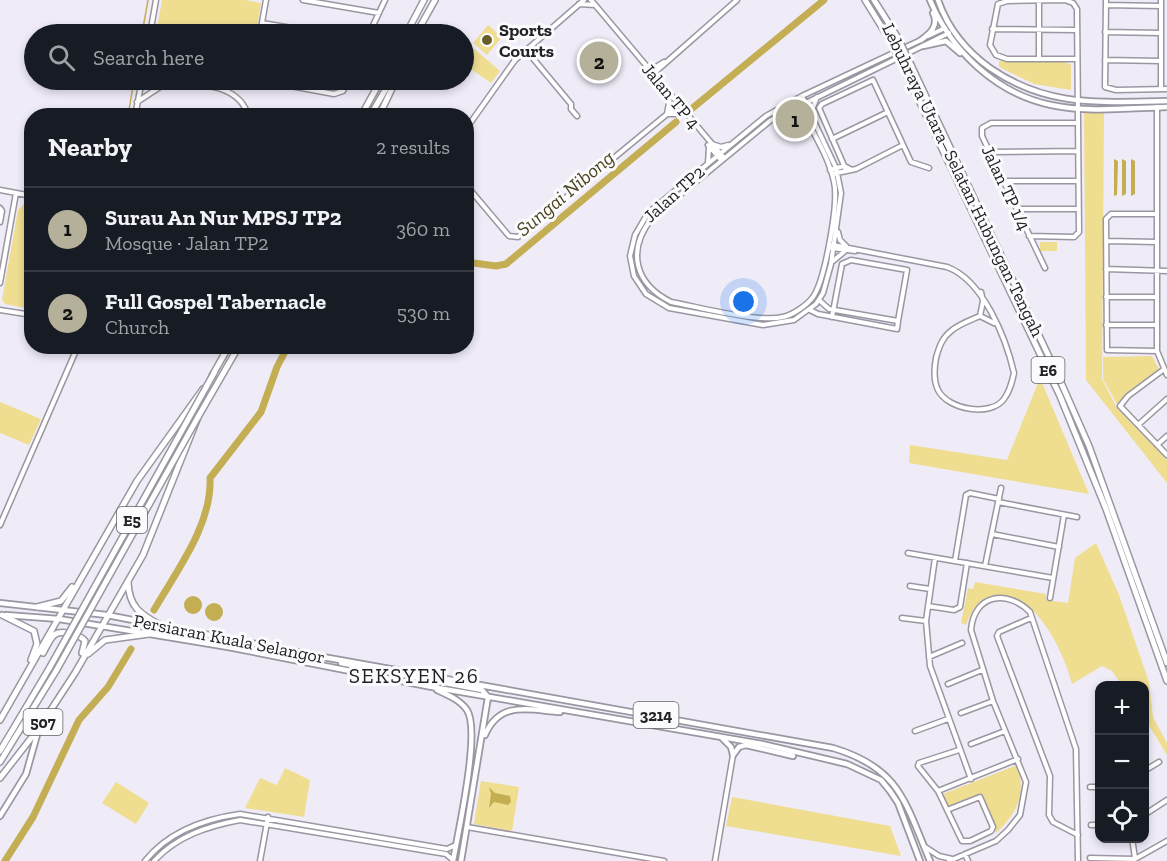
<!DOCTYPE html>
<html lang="en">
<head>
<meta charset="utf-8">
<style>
  :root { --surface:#171b24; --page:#20242c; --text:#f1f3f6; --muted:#9ea1a6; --line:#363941; --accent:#b4b09a }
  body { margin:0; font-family:"Zilla Slab",serif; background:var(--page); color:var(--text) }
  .controls { position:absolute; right:18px; bottom:18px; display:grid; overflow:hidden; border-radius:12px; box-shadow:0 3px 9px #0003 }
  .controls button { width:54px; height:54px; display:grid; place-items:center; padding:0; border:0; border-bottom:2px solid var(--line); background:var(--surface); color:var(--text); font:30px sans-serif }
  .you { position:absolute; left:744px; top:302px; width:21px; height:21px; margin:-15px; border:4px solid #fff; border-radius:50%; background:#1a73e8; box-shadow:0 0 0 9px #1a73e833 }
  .badge { display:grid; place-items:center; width:39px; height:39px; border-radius:50%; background:var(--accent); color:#111; font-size:20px; font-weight:700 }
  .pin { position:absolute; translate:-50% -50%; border:3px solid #fff; box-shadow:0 2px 6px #0006 }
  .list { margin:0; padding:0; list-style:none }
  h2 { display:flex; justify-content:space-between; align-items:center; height:78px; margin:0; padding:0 24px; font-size:26px }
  h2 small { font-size:20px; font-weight:400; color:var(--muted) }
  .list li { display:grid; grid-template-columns:39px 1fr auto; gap:18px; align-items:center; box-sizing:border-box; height:84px; padding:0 24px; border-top:2px solid var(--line) }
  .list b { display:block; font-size:22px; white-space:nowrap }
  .list p { margin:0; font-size:20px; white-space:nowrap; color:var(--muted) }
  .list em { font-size:20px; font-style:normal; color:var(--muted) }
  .icon { flex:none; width:33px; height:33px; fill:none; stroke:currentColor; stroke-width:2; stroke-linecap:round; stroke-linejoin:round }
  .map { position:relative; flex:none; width:1167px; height:861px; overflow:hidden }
  .search { position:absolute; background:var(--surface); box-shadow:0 3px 9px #0003; left:24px; top:24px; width:450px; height:66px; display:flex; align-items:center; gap:15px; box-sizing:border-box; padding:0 21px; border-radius:33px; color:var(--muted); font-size:22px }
  .panel { position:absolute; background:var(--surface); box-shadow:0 3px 9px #0003; left:24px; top:108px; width:450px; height:246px; border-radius:24px }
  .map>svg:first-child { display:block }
</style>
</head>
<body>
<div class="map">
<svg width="1167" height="861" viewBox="0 0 1167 861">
  <rect width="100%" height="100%" fill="#efecf8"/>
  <!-- green -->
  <path fill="#efdd90" d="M162 0H245L261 3 256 34H156Z
    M488 25 502 37 487 55 473 43Z
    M464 40 500 71 491 83 464 64Z
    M999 61 1065 62 1071 65V90L1034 84 999 67Z
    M206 80H248L246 86Z
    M1084 113H1104L1102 379 1117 408 1167 460V483L1086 380Z
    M26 202 31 203V309L5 304 2 300 18 210Z
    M1040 242H1057V251H1040Z
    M1152 356 1159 369 1117 404 1103 379V357Z
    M1040 378 1089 494 909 463 910 445 1007 460Z
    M0 402 41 419 29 445 0 433Z
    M1096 543 1119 595 1149 682 1153 717 1167 743V755L1145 719 1144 686 1122 685 1112 671 1102 666 1072 684C1064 653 1036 592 997 595 979 597 972 609 966 625L961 623 968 588 973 589 975 582 1046 594V600L1068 603 1075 558Z
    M1017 765C1027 793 1017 814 996 833L980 794 948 806 943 794Z
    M285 768 310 780 304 817 245 808 260 778 277 785Z
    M481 781 519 787 512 831 474 824Z
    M116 782 149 803 136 824 102 803Z
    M732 797 890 826 901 856 726 826Z"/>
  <!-- water -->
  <path fill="#c4ae54" d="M1114 159 1118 161 1117 195 1114 196Z
    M1122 159 1126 161V194L1122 196Z
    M1131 159 1135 161V194L1131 196Z
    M184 605a9 9 0 1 1 18 0a9 9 0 1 1-18 0Z
    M205 612a9 9 0 1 1 18 0a9 9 0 1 1-18 0Z
    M489 787 495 793 510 796 511 802 508 805 494 802 489 808 491 794Z"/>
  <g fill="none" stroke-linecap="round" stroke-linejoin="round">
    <!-- stream -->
    <path stroke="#c4ae54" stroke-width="1.5" d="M142 34 148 0
      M128 116 134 80"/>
    <!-- river -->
    <path stroke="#c4ae54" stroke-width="7" d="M689 111 824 0
      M466 262 496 266 506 264 676 122
      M154 610C177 570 212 525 210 478L261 412 277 367 288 346
      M5 861 33 817 79 720 108 687 131 649"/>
    <!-- minor casing -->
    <g stroke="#9a96a2" stroke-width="7">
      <path id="minor" d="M303 0 379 13
        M591 0 724 158
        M1039 0V59
        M1106 0 1105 87 1116 90 1167 89
        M579 4 595 5
        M1106 5 1161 6
        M262 23 328 34
        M992 29 1076 30
        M1105 32 1161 33
        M150 34 156 0
        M260 34 266 0
        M369 34 385 0
        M928 36 945 28
        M526 50 571 104V109L577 116
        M1105 60 1161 61
        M650 71 664 62
        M653 74 737 0
        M165 80C192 84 240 82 248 116
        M258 80 334 94 343 91 348 80
        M1161 89V0
        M802 96 836 168 841 193 831 264 823 293 816 304 794 320 763 325 669 308 646 294 634 276 630 256 635 235 648 213 766 116 802 96C842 77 881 59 921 40
        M670 97 667 114H684
        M796 99C808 125 828 153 834 182 839 202 825 280 813 297 807 305 793 315 783 317 757 323 699 307 671 302 635 284 626 251 652 218L771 120 949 33
        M137 102 169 81
        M1157 107V351L1167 375
        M787 111 803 115
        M810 115 817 97
        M135 116 142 80
        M466 129 515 60 584 0
        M832 139 888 112
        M712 144 721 147 728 145
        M708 145 721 160
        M989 152 1078 151
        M708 163 709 147
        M830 170 844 166 850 169
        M846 170 819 108 822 104 873 80 911 162 929 168
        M832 174 856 169 903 145
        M1001 181H1078
        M466 185 509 236 518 237 678 105
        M0 190 32 196
        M0 208 2 211 0 222
        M1016 209H1078
        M1157 214H1111L1106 219 1107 350 1157 351
        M838 232 840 240 846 246
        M1029 236 1074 237 1079 232 1077 9 1073 3 1065 0 1007 1 998 4 990 45 996 55 1007 59H1076
        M1106 241 1157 242
        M833 245 947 267C983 280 1006 338 1014 373 1012 382 1010 391 1004 399 991 417 948 410 938 390 933 380 934 369 936 358 939 347 942 338 951 331 959 324 971 320 980 316L983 301 981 292
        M832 248 855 251
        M833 261 845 251
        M1045 268 982 136V128L991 123H1076
        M1106 269 1167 271
        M0 283 16 193
        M1106 297H1157
        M0 310 32 315
        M810 310 818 314 897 329 898 321 829 309 819 300
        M980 316 994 323
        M832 317 842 264 851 260 907 270 898 321
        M1106 325H1157
        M1163 370 1128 396 1120 406 1167 455
        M1138 425 1167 399
        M1157 445 1167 436
        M998 502 1077 517
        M0 525 78 346
        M992 534 1059 547
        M908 553 1053 578
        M935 558 926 621 930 666 971 779
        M955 561 966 495 970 493 999 499
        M985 566 1001 488
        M910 586 930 589
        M1050 598 1064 515
        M928 606 954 610 960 607 967 563
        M902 618 926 621
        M1031 618 999 632 997 636 1050 776 1049 815 1053 822 1078 835
        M929 657 962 643
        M948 684 982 670
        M961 713 993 701
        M915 731 948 719
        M971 744 1005 731
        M959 750 919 763 918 766 938 791 962 841H970L991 831
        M1144 771 1159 762
        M1090 787H1100
        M938 791 1018 759
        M947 810 980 797 993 827 991 831
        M1144 815 1167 800
        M1091 825H1100
        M467 827 664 861
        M1132 838 1135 858
        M925 847 939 856 952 859
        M965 854 968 861
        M1090 858 1135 859 1167 841
        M145 861C169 831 204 819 240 814L447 849 456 845
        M154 861C177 836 208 826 240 820L446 854 453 860
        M260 861 268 817
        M715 861 733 755
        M949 861 996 841 1008 830 1020 815 1026 782 993 701 971 630C974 594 1007 589 1030 612L1076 749 1078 861"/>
    </g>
    <!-- major casing -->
    <g stroke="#9a96a2" stroke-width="8">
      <path id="major" d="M930 0C951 51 997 94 1051 105 1088 113 1130 108 1167 107
        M938 0C948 29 965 50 990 68 1048 108 1100 102 1167 101
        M921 40C931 33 939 25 933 13
        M923 46 946 41 960 53
        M0 603 107 615 323 657 833 748C900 768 905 802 930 861
        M6 615 59 619 228 647 432 687 762 744 847 764 881 780 890 791 898 803 920 861
        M341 663 482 690 488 697
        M437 690C448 695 460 700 467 710 481 731 458 833 453 861
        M485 735C500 700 529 710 560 712
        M722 738 731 747 733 755
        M733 755 739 747 746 745 793 756
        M0 816 26 774 39 728
        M461 861 488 697"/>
    </g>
    <!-- highway casing -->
    <g stroke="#9a96a2" stroke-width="8">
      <path id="highway" d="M865 0 891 42
        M874 0 898 38
        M406 34 424 0
        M416 34 435 0
        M911 65 1059 378 1089 446 1167 663
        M904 69 1060 396 1106 509 1167 681
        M361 116 381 80
        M370 116 391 80
        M379 116 396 80
        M212 376 229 346
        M128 582C129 607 140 614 160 625
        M37 607 61 601 72 587
        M2 615 34 631 37 644 31 660
        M43 653C52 637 52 629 72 634 78 636 81 636 85 641L82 653
        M88 654 105 640 149 634
        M0 720 137 481 203 389
        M0 751 50 667
        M0 762 56 671
        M0 778 39 728 75 673 143 555 198 417 239 346"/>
    </g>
    <!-- minor -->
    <use href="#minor" stroke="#fff" stroke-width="4"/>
    <!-- major -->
    <use href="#major" stroke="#fff" stroke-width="4.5"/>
    <!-- highway -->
    <use href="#highway" stroke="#fff" stroke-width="5"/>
    <!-- highway-bridge casing -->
    <g stroke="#9a96a2" stroke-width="8" stroke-linecap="butt">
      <path id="highway-bridge" d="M898 38 911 65
        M891 42 904 69
        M50 667 214 373
        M56 671 198 417"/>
    </g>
    <!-- highway-bridge -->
    <use href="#highway-bridge" stroke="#fff" stroke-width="5"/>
  </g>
  <!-- markers -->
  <circle fill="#695d2a" stroke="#fbfbfd" stroke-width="2" cx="487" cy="40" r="6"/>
  <g text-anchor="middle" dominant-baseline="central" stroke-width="6" stroke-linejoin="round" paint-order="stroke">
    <!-- shield labels -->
    <g fill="#fbfbfd" stroke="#636266" stroke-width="1.5">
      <rect x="1031.5" y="357" width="33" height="26" rx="4.5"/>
      <rect x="117" y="507" width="30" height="26" rx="4.5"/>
      <rect x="633.5" y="702" width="45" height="26" rx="4.5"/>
      <rect x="23.5" y="709" width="39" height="26" rx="4.5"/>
    </g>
    <g font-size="16" font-weight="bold" fill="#222125">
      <text x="1048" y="370">E6</text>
      <text x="132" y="520">E5</text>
      <text x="656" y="715">3214</text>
      <text x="43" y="722">507</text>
    </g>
    <!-- poi labels -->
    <g font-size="18" font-weight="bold" fill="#222125" stroke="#fbfbfd" text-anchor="start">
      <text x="499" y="30">Sports<tspan x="499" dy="21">Courts</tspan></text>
    </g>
    <!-- street labels -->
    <g font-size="18" fill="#222125" stroke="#fbfbfd">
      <text transform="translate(671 96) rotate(50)">Jalan TP 4</text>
      <text transform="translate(963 180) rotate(64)">Lebuhraya Utara–Selatan Hubungan Tengah</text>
      <text transform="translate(1006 188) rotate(65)">Jalan TP 1/4</text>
      <text transform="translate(674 194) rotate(-42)">Jalan TP2</text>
      <text transform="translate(229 639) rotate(11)">Persiaran Kuala Selangor</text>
    </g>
    <!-- water labels -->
    <g font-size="20" font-style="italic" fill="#4c431c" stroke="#fbfbfd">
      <text transform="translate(565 193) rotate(-40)">Sungai Nibong</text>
    </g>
    <!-- quarter labels -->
    <g font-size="21" letter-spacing="1.5" fill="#222125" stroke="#fbfbfd">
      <text x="414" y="675">SEKSYEN 26</text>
    </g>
  </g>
</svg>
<div class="controls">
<button>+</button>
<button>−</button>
<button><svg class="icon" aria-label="locate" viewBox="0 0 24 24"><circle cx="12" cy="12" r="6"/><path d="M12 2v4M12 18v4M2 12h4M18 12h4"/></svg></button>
</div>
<div class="you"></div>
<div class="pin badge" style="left:795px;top:119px">1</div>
<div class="pin badge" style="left:599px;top:61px">2</div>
<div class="search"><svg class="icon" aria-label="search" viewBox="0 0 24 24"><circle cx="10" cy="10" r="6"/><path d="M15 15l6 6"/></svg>Search here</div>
<section class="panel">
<h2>Nearby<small>2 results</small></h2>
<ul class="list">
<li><span class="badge">1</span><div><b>Surau An Nur MPSJ TP2</b><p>Mosque · Jalan TP2</p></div><em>360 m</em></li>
<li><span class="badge">2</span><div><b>Full Gospel Tabernacle</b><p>Church</p></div><em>530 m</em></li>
</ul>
</section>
</div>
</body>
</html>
